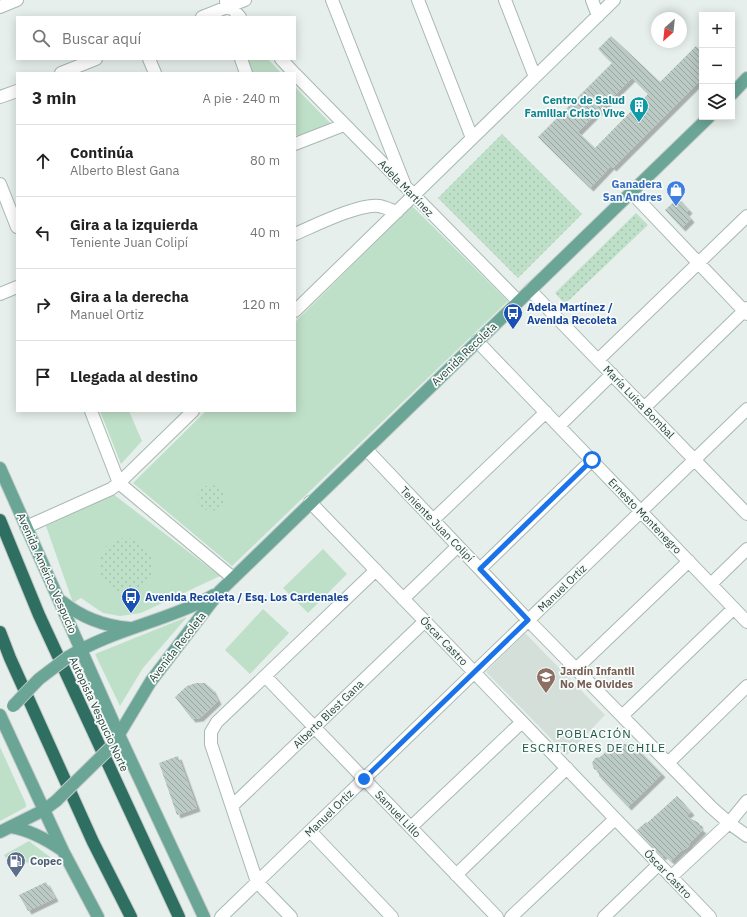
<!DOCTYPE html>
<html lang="es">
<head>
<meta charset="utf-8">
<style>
  :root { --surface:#fff; --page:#f2f2f2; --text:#222; --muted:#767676; --line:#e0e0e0 }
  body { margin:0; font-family:"IBM Plex Sans",sans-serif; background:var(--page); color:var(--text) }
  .controls { position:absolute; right:12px; top:12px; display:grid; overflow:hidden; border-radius:0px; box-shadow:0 2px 10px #0003 }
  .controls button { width:36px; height:36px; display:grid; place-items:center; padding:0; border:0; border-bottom:1px solid var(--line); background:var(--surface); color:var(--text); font:20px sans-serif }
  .compass { position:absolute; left:651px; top:12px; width:36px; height:36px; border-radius:50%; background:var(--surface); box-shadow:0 2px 10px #0003; rotate:207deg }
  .stop { position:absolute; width:12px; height:12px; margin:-9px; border:3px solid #1a73e8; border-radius:50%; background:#fff }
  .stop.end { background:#1a73e8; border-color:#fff; box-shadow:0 1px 4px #0008 }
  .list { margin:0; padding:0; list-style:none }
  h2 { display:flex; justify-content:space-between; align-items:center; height:52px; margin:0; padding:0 16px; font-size:17px }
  h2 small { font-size:13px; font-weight:400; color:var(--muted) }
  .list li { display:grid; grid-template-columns:26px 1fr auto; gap:12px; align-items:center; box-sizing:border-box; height:72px; padding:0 16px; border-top:1px solid var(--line) }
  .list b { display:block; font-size:15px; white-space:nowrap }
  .list p { margin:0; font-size:13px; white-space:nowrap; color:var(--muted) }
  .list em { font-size:13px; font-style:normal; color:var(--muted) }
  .icon { flex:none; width:22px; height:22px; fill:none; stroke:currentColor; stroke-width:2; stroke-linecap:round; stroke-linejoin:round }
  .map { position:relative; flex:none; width:747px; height:917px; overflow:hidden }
  .search { position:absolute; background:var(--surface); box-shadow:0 2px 10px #0003; left:16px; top:16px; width:280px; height:44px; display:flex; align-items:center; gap:10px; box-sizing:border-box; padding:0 14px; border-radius:0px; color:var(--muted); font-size:15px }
  .panel { position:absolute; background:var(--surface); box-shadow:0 2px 10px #0003; left:16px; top:72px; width:280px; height:340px; border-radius:0px }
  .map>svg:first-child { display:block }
</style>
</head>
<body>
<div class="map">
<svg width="747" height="917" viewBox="0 0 747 917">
  <defs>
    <pattern id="park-dots" width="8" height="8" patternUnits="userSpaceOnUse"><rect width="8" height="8" fill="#bfe0c8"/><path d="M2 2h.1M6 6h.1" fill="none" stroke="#a4c1ad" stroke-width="1.8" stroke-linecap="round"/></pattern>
    <pattern id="building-back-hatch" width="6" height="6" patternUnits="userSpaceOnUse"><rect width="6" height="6" fill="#bbcac4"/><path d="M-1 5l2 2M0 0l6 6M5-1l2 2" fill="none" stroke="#98a6a0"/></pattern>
    <filter id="shadow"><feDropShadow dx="3.5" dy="3.5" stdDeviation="0" flood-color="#0004"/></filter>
  </defs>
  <rect width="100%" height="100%" fill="#e6efeb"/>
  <!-- built -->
  <path fill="#d4dfda" d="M525 633 605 715 567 755 486 672Z"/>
  <!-- grass -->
  <path fill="#bfe0c8" d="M246 59H268L281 73H252Z
    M295 87 332 125 295 136Z
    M412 206 508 301 232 566 133 483 206 411H295V322Z
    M100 411H129L142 441 121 464Z
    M113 494 220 576 141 613 120 616 103 613 81 598 73 603 46 526Z
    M323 549 347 574 308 613 283 588Z
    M263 609 289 633 250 674 225 650Z
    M187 617 143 668 120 706 95 654Z
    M0 747 26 804V807L0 821Z
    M29 841 50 857 48 865 43 866 6 858 4 855Z"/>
  <!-- park -->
  <path fill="url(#park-dots)" d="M502 134 582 214 518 278 438 198Z
    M636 213 648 225 565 304 555 293Z
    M198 498a13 13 0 1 1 26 0a13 13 0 1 1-26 0Z
    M99 565a27 27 0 1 1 54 0a27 27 0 1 1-54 0Z"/>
  <!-- building -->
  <path fill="url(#building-back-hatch)" fill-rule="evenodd" filter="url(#shadow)" d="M611 36 660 82 696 46 702 52V79L613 168 611 166 590 188 538 137 612 63 598 49ZM632 78 648 94 595 148 578 132Z
    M678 198 689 210 686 213 691 219 682 228 665 210Z
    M196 683H205L212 689 218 701 200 718 192 719 175 697 187 686Z
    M616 743 634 745 662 774 628 807 599 776V771L594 769 592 763 595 758 600 757Z
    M178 756 197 808 177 815 159 763Z
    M677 796 691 812 686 816 699 823 700 828 703 830 690 843 688 847 681 851 671 861 664 855 662 857 637 830 646 822 647 823Z
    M46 882 55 898 28 911 19 895Z"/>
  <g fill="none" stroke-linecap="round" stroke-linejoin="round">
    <!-- minor casing -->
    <g stroke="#a8b8b2" stroke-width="14">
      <path id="minor" d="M332 0 404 183
        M418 0 472 138
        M505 0 535 77
        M592 0 598 16
        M226 2 240 17
        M0 7 17 0
        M202 17 245 0
        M149 59 155 73
        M241 59 246 73
        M281 59 294 73
        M61 73 96 59
        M295 74 518 301
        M0 97 17 91
        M295 144 344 125
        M0 184 17 227
        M631 192 747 314
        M295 234C314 226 360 203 379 206 385 207 391 210 397 212
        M530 290 747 514
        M0 294 17 287
        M295 311 614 0
        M477 341 747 622
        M598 360 747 216
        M644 408 747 308
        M91 411 119 483 233 578
        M559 426 612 374
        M366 449 528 620 711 807 729 823 747 836
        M310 502 710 917
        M433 520 546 412
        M26 527 111 489 119 483 193 411
        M480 569 592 460
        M711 584 747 549
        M403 599 458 546
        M576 669 689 561
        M265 676 497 917
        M622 716 734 608
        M668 763 747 686
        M232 806 425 621
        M411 827 522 722
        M310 831 392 917
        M456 875 567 768
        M671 877 729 823 747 801
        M221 917 747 409
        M291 917 257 882 211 744V732L217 722 376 570
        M511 917 615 819
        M604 917 659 864"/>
    </g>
    <!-- major casing -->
    <g stroke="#c2cac8" stroke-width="14">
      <path id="major" d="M732 94 747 78
        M0 468 119 735 204 917
        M61 601C81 617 103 626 129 628
        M68 657C113 629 168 621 214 595
        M0 715 63 851 98 917
        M112 746 151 681 220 591 709 117
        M11 827C30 830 46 839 62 850
        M0 832 44 810 56 801"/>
    </g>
    <!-- highway casing -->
    <g stroke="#c2cac8" stroke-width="14">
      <path id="highway" d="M0 520 39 615 179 917
        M0 632 10 658 93 842 131 917"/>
    </g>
    <!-- minor -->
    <use href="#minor" stroke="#fff" stroke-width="12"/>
    <!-- major -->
    <use href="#major" stroke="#6aa596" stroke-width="12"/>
    <!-- highway -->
    <use href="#highway" stroke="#2f6f62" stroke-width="12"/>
    <!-- major-bridge casing -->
    <g stroke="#c2cac8" stroke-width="14" stroke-linecap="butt">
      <path id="major-bridge" d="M13 706 39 679 68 657
        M56 801 112 746"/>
    </g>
    <!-- major-bridge -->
    <use href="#major-bridge" stroke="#6aa596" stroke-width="12"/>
  </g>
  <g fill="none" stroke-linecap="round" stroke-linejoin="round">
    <!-- route -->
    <path stroke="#1a73e8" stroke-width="5" d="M364 779 528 620 480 569 592 460"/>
  </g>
  <!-- icons -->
  <defs>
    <g id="building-pin" transform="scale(1)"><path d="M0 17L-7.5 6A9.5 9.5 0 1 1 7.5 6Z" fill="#0f9aa8" stroke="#f7fbf9"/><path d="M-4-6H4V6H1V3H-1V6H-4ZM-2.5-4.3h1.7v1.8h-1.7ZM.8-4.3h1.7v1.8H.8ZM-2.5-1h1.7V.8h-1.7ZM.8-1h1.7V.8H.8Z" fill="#fff"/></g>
    <g id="shop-pin" transform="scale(1)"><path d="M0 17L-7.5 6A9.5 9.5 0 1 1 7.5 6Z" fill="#3f7fe0" stroke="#f7fbf9"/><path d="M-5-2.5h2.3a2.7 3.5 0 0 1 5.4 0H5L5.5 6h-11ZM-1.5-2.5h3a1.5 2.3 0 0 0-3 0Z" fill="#fff"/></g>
    <g id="bus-pin" transform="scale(1)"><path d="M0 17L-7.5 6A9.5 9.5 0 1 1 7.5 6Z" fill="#1a4fb4" stroke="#f7fbf9"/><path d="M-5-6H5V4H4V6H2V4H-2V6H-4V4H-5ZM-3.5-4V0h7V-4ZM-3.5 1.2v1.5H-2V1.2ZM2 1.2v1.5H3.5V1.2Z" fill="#fff"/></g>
    <g id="school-pin" transform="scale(1)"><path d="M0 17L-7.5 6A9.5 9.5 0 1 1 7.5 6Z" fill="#8d6e63" stroke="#f7fbf9"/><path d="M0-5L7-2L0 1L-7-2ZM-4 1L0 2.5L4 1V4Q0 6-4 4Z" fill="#fff"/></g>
    <g id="fuel-pin" transform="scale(1)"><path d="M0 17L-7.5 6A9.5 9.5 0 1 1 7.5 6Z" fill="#5c6f8a" stroke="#f7fbf9"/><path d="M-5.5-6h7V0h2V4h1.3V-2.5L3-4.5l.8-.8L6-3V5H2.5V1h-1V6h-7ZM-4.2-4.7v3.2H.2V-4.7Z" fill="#fff"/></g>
  </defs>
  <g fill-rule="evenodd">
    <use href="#building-pin" x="639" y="106"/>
    <use href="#shop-pin" x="676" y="190"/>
    <use href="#bus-pin" x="513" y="313"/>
    <use href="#bus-pin" x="131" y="597"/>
    <use href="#school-pin" x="546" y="677"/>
    <use href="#fuel-pin" x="16" y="861"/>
  </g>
  <g text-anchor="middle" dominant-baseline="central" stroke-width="3.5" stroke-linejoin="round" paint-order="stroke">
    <!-- culture labels -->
    <g font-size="11" font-weight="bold" fill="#0d838f" stroke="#f7fbf9" text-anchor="end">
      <text x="625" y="100">Centro de Salud<tspan x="625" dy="13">Familiar Cristo Vive</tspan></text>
    </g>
    <!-- shop labels -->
    <g font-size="11" font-weight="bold" fill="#366cbe" stroke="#f7fbf9" text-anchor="end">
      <text x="662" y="184">Ganadera<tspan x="662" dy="13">San Andres</tspan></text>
    </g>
    <!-- street labels -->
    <g font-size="11" fill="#24423a" stroke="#f7fbf9">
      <text transform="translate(406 188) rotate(46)">Adela Martínez</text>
      <text transform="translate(464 354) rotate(-44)">Avenida Recoleta</text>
      <text transform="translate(639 402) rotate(46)">María Luisa Bombal</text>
      <text transform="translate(645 516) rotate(46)">Ernesto Montenegro</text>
      <text transform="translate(437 524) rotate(46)">Teniente Juan Colipí</text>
      <text transform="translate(47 573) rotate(66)">Avenida Américo Vespucio</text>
      <text transform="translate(562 588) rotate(-44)">Manuel Ortiz</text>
      <text transform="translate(444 641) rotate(46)">Óscar Castro</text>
      <text transform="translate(177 647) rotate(-52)">Avenida Recoleta</text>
      <text transform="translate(99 714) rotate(65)">Autopista Vespucio Norte</text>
      <text transform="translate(328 714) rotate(-44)">Alberto Blest Gana</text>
      <text transform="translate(329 813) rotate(-44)">Manuel Ortiz</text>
      <text transform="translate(398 814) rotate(46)">Samuel Lillo</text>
      <text transform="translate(668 874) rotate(46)">Óscar Castro</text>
    </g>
    <!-- transit labels -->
    <g font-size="11" font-weight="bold" fill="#164399" stroke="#f7fbf9" text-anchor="start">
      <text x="527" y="307">Adela Martínez /<tspan x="527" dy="13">Avenida Recoleta</tspan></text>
      <text x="145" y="597">Avenida Recoleta / Esq. Los Cardenales</text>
    </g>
    <!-- education labels -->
    <g font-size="11" font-weight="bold" fill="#785e54" stroke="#f7fbf9" text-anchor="start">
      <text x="560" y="671">Jardín Infantil<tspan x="560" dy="13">No Me Olvides</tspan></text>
    </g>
    <!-- service labels -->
    <g font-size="11" font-weight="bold" fill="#4e5e75" stroke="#f7fbf9" text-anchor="start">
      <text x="30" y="861">Copec</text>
    </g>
    <!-- neighbourhood labels -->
    <g font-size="12" letter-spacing="1" fill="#1f5548" stroke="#f7fbf9">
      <text x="594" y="733">POBLACIÓN<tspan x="594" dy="14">ESCRITORES DE CHILE</tspan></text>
    </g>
  </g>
</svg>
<div class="controls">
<button>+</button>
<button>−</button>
<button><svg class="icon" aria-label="layers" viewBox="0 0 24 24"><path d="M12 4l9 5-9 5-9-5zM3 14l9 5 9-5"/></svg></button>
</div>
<svg class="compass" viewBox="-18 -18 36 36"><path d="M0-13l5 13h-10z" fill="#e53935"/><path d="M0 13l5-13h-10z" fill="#767676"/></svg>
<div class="stop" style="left:592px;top:460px"></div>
<div class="stop end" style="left:364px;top:779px"></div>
<div class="search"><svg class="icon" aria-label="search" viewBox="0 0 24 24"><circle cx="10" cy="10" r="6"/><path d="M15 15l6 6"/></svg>Buscar aquí</div>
<section class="panel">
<h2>3 min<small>A pie · 240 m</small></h2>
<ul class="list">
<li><svg class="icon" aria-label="ahead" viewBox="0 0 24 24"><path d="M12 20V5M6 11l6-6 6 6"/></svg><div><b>Continúa</b><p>Alberto Blest Gana</p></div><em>80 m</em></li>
<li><svg class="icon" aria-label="left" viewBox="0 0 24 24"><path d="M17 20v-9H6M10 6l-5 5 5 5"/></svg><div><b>Gira a la izquierda</b><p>Teniente Juan Colipí</p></div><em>40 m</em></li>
<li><svg class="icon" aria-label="right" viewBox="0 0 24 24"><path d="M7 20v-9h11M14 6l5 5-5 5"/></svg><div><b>Gira a la derecha</b><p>Manuel Ortiz</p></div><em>120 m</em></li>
<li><svg class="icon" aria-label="arrive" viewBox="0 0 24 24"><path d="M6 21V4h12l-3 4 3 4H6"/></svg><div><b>Llegada al destino</b></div></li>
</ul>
</section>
</div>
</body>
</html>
